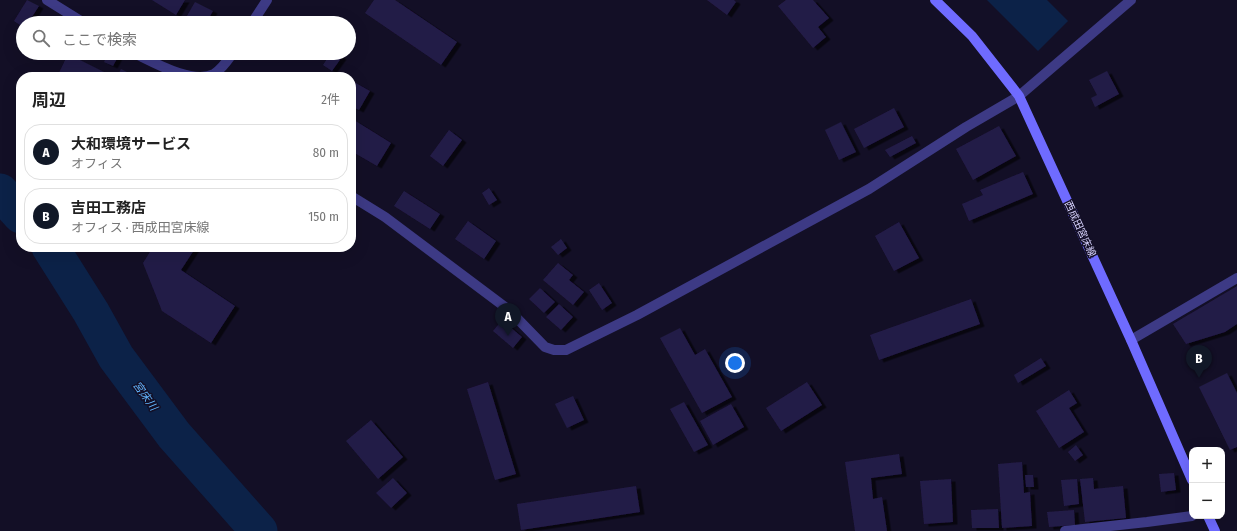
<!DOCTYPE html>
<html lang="ja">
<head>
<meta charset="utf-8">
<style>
  :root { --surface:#fff; --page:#f2f2f2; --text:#222; --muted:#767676; --line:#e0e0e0; --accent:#111827 }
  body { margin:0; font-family:"Fira Sans Condensed","Noto Sans JP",sans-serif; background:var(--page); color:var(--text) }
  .controls { position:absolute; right:12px; bottom:12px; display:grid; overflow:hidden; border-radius:8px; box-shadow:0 4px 16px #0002 }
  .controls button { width:36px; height:36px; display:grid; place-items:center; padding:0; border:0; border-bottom:1px solid var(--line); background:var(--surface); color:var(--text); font:20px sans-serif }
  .you { position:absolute; left:735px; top:363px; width:14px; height:14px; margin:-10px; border:3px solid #fff; border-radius:50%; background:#1a73e8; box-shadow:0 0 0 6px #1a73e833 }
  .badge { display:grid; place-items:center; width:26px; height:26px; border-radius:50%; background:var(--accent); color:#fff; font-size:13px; font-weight:700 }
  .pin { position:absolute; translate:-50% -33px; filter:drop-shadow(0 1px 2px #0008) }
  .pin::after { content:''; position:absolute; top:21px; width:14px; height:12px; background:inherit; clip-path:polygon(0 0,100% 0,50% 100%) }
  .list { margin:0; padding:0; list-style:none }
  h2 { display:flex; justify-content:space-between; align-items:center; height:52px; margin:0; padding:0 16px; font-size:17px }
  h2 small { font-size:13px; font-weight:400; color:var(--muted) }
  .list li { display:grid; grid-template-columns:26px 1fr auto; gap:12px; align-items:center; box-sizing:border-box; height:56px; margin:0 8px 8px; padding:0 8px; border:1px solid var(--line); border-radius:16px }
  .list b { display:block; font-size:15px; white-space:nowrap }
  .list p { margin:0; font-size:13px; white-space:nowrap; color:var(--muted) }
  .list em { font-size:13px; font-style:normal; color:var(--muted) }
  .icon { flex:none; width:22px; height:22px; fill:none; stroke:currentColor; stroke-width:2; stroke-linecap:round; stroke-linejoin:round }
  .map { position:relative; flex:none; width:1237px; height:531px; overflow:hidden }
  .search { position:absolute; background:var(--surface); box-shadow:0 4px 16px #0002; left:16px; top:16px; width:340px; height:44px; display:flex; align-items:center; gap:10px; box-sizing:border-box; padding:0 14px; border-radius:22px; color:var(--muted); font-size:15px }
  .panel { position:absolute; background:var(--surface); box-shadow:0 4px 16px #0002; left:16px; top:72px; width:340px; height:180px; border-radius:16px }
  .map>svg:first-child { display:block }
</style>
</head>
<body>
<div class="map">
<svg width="1237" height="531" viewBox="0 0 1237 531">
  <defs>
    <filter id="shadow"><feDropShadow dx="4.5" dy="2.5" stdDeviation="0" flood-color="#0009"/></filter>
  </defs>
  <rect width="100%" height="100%" fill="#130f26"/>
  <!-- water -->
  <path fill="#0c2248" d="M987 0H1047L1068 21 1038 51Z"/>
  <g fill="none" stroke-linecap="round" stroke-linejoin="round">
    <!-- river -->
    <path stroke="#0c2248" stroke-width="37" d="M0 192 21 215
      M50 247 91 312 116 357 174 435 259 531"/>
  </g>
  <!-- building -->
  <path fill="#241b47" filter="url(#shadow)" d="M27 0 39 6 28 23H23V27L14 21Z
    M152 0H185L176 15Z
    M374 0H395L457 42 441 65 365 13Z
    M707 0H734L736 2 727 15Z
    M786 0H813L829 18 818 27 826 37 813 48 778 6Z
    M195 2 213 11 206 23H188L184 21Z
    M108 53H120L113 66 104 62Z
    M331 53H336L342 57 332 71 323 65Z
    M68 54 106 73 103 77H57Z
    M121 69 133 75 132 77H117Z
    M1107 71 1119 94 1095 107 1091 98 1097 95 1089 80Z
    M268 72 278 77H265Z
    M354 82 370 91 359 110 351 106V89Z
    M894 108 904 127 864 148 854 129Z
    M354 120 391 143 377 166 351 151V124Z
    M841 122 856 152 839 160 825 130Z
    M999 126 1016 156 973 180 956 149Z
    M449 130 462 140 443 166 430 156Z
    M912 136 916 143 890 157 885 150Z
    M1023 172 1033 194 969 221 962 204 983 195 980 190Z
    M489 188 497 200 489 205 482 193Z
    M404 191 440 214 430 229 394 206Z
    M468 221 496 241 484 259 455 239Z
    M899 222 919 258 894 271 875 236Z
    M561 239 567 248 558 255 551 247Z
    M153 247H196L181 270 235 306 211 343 162 311 143 263Z
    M558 263 573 275 569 280 584 292 573 305 543 280Z
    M599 283 612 303 602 310 589 290Z
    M1237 286V324L1225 332 1186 344 1173 324Z
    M540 288 555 302 544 313 529 299Z
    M971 299 980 324 879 360 870 335Z
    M559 304 573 317 561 330 546 317Z
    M502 320 522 337 513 348 493 331Z
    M680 328 695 355 705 349 732 397 702 413 660 338Z
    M1041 358 1046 366 1018 383 1014 375Z
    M1227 373 1237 393V447L1230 450 1199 387Z
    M488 382 516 474 495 480 467 389Z
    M807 382 822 405 781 431 766 408Z
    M1069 390 1077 403 1069 408 1084 432 1059 448 1036 411Z
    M573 396 584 420 567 428 555 404Z
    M684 402 708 445 694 452 670 409Z
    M731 404 744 427 713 445 700 421Z
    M371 420 403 457 378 479 346 441Z
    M1076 445 1083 455 1075 461 1068 452Z
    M899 454 902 474 871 478 873 499 882 497 887 531H855L845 462Z
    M1022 462 1024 493 1030 492 1032 526 1002 528 998 464Z
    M1174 473 1176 490 1161 492 1159 474Z
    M1025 475H1033L1034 487H1026Z
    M393 478 407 493 391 508 376 493Z
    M1093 478 1094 489 1123 486 1126 518 1085 522 1080 479Z
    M951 479 953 522 924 524 920 481Z
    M1077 479 1079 504 1064 506 1061 480Z
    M636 486 640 512 521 530 517 504Z
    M998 509 999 528H972L971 510Z
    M1074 510 1075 525 1049 527 1047 512Z"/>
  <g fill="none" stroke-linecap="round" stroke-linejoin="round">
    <!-- service -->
    <path stroke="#3d3a85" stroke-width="10" d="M1019 96 1131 0"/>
    <!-- minor -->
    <path stroke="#3d3a85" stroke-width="10" d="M47 0 84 23
      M252 23 267 0
      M134 53C153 62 192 85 214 74 222 69 228 60 233 53
      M351 196 385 217 509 310 545 347 554 350H566L637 315 869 189 966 127 1019 96
      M1131 340 1237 278
      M1065 531 1147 522 1192 516"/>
    <!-- secondary -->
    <path stroke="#6f6bff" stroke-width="10" d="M935 0 972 36 1019 96 1131 340 1192 480
      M1208 516 1215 531"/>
  </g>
  <g text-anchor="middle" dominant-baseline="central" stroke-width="3" stroke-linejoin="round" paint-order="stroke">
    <!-- street labels -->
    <g font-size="10" fill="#d9d4ff" stroke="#130f26">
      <text transform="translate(1080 229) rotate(65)">西成田宮床線</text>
    </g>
    <!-- water labels -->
    <g font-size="11" font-style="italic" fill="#62b6ff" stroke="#130f26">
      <text transform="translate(145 396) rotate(54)">宮床川</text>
    </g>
  </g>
</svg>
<div class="controls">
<button>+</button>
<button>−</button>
</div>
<div class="you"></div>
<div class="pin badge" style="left:508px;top:336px">A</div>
<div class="pin badge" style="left:1199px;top:378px">B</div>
<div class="search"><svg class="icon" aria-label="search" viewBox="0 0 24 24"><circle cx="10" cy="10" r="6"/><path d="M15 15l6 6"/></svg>ここで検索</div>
<section class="panel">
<h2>周辺<small>2件</small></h2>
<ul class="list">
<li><span class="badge">A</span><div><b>大和環境サービス</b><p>オフィス</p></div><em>80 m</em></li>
<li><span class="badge">B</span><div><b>吉田工務店</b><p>オフィス · 西成田宮床線</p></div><em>150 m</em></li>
</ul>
</section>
</div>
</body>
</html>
